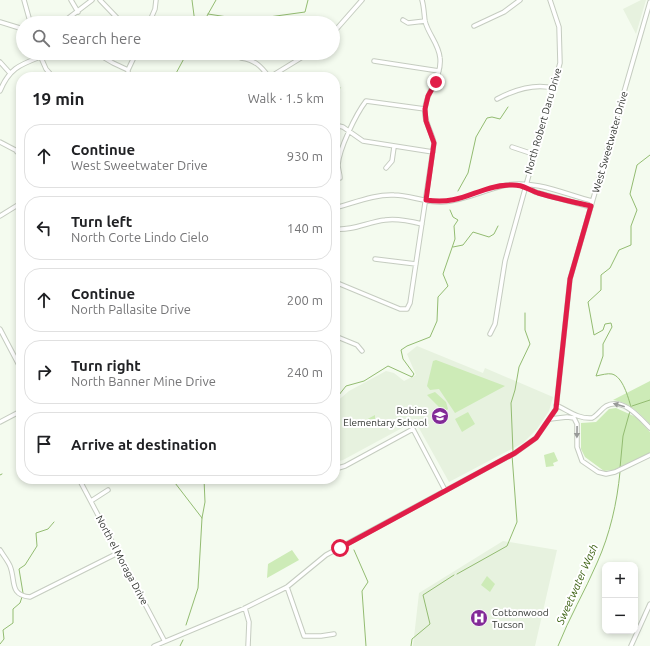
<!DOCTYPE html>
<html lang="en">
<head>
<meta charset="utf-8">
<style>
  :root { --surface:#fff; --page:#f2f2f2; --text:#202124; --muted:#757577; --line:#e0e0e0 }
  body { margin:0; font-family:Ubuntu,sans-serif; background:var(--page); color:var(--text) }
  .controls { position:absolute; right:12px; bottom:12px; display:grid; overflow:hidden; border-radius:8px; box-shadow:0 2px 6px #0003 }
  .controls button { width:36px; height:36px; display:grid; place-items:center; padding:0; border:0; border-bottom:1px solid var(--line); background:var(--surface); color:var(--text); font:20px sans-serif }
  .stop { position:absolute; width:12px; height:12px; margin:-9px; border:3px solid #e11d48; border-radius:50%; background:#fff }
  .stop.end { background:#e11d48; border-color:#fff; box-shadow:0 1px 4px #0008 }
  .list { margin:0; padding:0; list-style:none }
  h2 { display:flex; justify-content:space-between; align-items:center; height:52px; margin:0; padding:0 16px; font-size:17px }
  h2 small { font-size:13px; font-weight:400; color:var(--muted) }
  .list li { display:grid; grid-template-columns:26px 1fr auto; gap:12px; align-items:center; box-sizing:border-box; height:64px; margin:0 8px 8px; padding:0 8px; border:1px solid var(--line); border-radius:16px }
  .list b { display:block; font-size:15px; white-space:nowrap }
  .list p { margin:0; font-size:13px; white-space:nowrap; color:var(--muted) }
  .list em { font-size:13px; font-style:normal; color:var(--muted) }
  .icon { flex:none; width:22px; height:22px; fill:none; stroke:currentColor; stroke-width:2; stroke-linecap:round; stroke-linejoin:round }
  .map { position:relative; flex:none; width:650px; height:646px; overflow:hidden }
  .search { position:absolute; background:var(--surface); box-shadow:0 2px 6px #0003; left:16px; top:16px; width:324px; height:44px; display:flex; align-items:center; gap:10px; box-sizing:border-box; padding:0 14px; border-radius:22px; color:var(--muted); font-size:15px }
  .panel { position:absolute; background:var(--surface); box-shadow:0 2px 6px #0003; left:16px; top:72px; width:324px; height:412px; border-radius:16px }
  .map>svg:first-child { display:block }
</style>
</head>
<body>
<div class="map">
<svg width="650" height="646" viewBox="0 0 650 646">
  <rect width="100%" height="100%" fill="#f4fbef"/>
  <!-- built -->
  <path fill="#e7f2df" d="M641 0H646L636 34 623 9Z
    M417 346 483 373 485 368 553 397 549 411 537 429 523 443 449 482 415 421 343 460 335 462V403L349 391 386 371 394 373 404 381 416 375 407 354Z
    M503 541 557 550 535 646H413L419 593Z"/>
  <!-- green -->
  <path fill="#cdebb7" d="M436 360 505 386 455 413 439 389 430 390 427 386 433 361Z
    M650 381V424C639 413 629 402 613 400Z
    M435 392 446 402 448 409 446 411 439 407 427 395Z
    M616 408 636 417 650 432V453L614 470 604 471 585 457 581 449V423L596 422 609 409Z
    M468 412 475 424 462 432 455 419Z
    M375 415V423L366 428 362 422Z
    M554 452 558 461 553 463 554 466 546 467 544 455Z
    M292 550 299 560 267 578 268 564Z
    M487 576 495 584 490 592 481 585Z"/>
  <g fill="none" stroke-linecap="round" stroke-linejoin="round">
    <!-- stream -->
    <path stroke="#93bc71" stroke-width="1" d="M192 0 195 23
      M208 14 247 20 305 12 308 0
      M203 23 216 0
      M233 53 235 54
      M174 77 187 53
      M312 77 314 75 316 77
      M335 90 340 88
      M458 191 468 173 476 137 487 118 492 117 500 119 508 107
      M453 247 463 245 473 232 489 237 494 234 498 226
      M335 400 346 386 364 381 388 366 412 377 414 374 403 359 401 350 407 346 430 337 437 321 438 297 448 286 443 274 455 239 454 226 458 220 453 217 450 210
      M632 406 650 400
      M631 407C628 397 623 377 612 374 608 373 601 375 596 376L603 356V344L612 327 611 323 605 324 603 330 594 335 588 302 601 290V275L610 268 619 250 631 245V226L637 210 630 194 637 165 650 155
      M513 452 511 403 515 390 519 367 530 344 525 330V313
      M620 468 623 436 630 411
      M0 475 2 474
      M172 479 202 518 198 588 186 625
      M202 518 205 502 204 479
      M354 550 368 582 362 591 366 646
      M457 574 507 546 517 522 512 455
      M23 593 19 569 25 565 37 546 36 533 48 529 54 522
      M0 644 4 639 3 630 13 623V609L20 603 22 597
      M180 646 183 640
      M411 646 412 639 430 624 423 595 454 575
      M558 646C569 618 585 591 597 563 610 534 617 503 620 472"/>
    <!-- minor casing -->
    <g stroke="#c5ccc0" stroke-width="5.5">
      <path id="minor" d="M24 0 29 18
        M71 0 78 12
        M100 0 122 23
        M403 20 408 23 425 21
        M0 22 23 29
        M62 23 92 0
        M149 23 155 9 156 0
        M474 26 504 12 520 0
        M333 33 362 0
        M39 53 46 69 53 77
        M96 53 113 63 128 70
        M241 58C255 60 261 66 269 77
        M374 61 439 71
        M0 62 9 72
        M128 77V70L136 53
        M270 77 309 53
        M0 91C9 69 19 65 40 57
        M497 99C514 90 533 83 553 88
        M335 125 343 127 363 141 433 152
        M0 142 21 153
        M512 147 533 154
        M17 152 21 143
        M386 168 392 161 394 147
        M340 178C340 174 338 169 338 165 339 149 356 114 366 101L425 109
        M526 186 535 192 591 207
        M335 208C354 203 375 194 394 195 410 195 426 203 442 202 465 201 485 189 507 185 535 180 565 194 592 201
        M0 216 21 203
        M335 229C352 231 368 222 385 220 397 218 410 221 422 224
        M375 259 416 264
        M335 282 400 309H407
        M407 309 410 303 434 143C432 132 423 120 425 108 427 90 442 77 440 58 439 44 428 34 425 21 424 14 424 7 422 0
        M0 329 21 369
        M490 334 495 324 505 261 560 63 559 27 550 0
        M335 336 357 345 362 351
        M556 405C569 411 578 419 592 418 598 415 601 409 606 406 623 397 639 417 650 428
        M550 419 567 417 574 418 577 424V447L582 461 598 472 606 474 615 472 650 455
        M0 422 21 411
        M335 469 345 466 413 429 445 490
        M79 479 164 640
        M91 501 108 490
        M0 550C3 555 8 561 10 566 16 581 9 595 30 597L118 553
        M287 587 304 636H321L334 634
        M245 608 249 622 248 646
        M154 646 245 608 287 587 326 555 515 453 536 438 556 409 570 279 650 2
        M631 646 650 604"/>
    </g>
    <!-- minor -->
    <use href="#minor" stroke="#fff" stroke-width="3.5"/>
  </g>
  <!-- one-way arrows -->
  <defs><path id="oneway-solid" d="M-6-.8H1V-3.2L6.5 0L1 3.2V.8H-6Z"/></defs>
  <g fill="#989a98">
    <use href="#oneway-solid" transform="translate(619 405) rotate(-164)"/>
    <use href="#oneway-solid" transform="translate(577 432) rotate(91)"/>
  </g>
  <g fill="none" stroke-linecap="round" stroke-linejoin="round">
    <!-- route -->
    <path stroke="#e11d48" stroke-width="5" d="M340 548 515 453 536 438 556 409 570 279 591 206C573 202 555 198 538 193 526 189 523 184 509 185 477 186 463 206 426 200L434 143 426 121 425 109 428 96 436 82"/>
  </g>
  <!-- icons -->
  <defs>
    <g id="school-disc" transform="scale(0.9)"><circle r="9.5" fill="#822a97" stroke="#fff"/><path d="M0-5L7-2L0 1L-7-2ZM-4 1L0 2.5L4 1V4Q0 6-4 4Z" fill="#fff"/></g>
    <g id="hospital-disc" transform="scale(0.9)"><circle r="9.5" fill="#822a97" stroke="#fff"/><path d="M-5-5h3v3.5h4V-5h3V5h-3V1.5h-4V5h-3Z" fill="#fff"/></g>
  </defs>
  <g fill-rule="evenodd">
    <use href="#school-disc" x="440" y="416"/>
    <use href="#hospital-disc" x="479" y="618"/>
  </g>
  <g text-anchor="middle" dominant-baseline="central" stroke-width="4" stroke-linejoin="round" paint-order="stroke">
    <!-- street labels -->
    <g font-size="10" fill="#313430" stroke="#fff">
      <text transform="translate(543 121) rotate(-74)">North Robert Daru Drive</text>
      <text transform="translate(610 142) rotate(-74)">West Sweetwater Drive</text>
      <text transform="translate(122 560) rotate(62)">North el Moraga Drive</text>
    </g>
    <!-- poi labels -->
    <g font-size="10" fill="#313430" stroke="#fff" text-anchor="end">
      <text x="427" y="410">Robins<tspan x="427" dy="12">Elementary School</tspan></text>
      <text x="492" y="612" text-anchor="start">Cottonwood<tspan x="492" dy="12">Tucson</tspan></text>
    </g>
    <!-- water labels -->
    <g font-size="11" font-style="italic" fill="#3d6213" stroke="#fff">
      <text transform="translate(577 584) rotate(-66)">Sweetwater Wash</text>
    </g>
  </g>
</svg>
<div class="controls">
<button>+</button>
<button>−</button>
</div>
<div class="stop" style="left:340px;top:548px"></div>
<div class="stop end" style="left:436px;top:82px"></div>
<div class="search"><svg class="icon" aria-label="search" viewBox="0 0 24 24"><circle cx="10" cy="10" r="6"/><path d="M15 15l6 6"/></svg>Search here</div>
<section class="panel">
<h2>19 min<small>Walk · 1.5 km</small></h2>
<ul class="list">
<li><svg class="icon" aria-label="ahead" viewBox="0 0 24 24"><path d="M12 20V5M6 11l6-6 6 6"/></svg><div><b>Continue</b><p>West Sweetwater Drive</p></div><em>930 m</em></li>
<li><svg class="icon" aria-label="left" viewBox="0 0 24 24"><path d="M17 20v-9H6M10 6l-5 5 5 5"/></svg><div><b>Turn left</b><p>North Corte Lindo Cielo</p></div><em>140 m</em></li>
<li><svg class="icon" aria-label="ahead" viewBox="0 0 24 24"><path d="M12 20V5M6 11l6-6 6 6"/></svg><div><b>Continue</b><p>North Pallasite Drive</p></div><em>200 m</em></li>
<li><svg class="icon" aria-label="right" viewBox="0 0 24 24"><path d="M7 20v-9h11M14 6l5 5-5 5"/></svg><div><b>Turn right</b><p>North Banner Mine Drive</p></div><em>240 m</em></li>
<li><svg class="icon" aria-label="arrive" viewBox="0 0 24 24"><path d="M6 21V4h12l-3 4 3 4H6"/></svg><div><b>Arrive at destination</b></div></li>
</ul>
</section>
</div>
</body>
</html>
